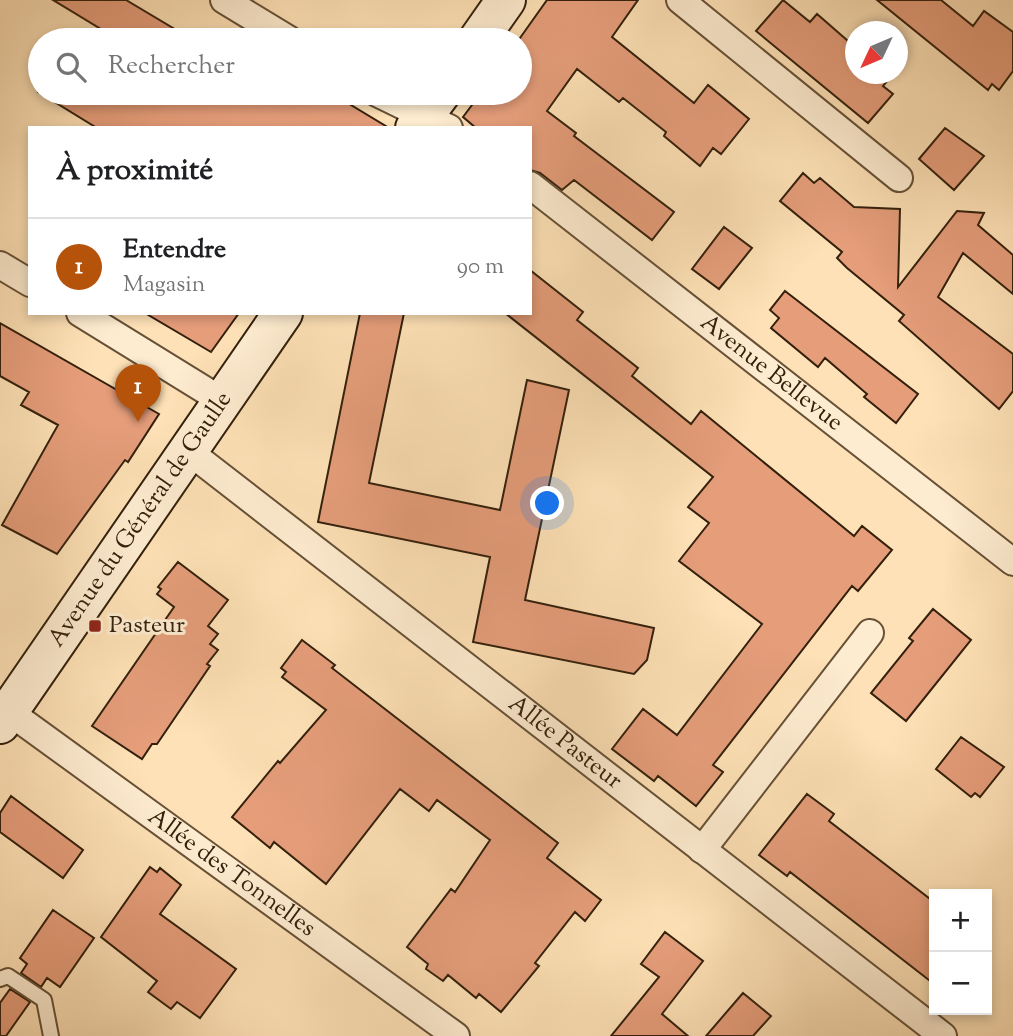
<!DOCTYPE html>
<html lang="fr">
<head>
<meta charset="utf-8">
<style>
  :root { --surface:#fff; --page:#f6f6f6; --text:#202124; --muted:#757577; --line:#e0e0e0; --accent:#b45309 }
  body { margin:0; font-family:"Sorts Mill Goudy",serif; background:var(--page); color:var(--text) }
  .controls { position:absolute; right:21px; bottom:21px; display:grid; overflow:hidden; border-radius:0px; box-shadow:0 4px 10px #0003 }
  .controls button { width:63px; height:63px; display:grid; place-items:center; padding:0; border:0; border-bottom:2px solid var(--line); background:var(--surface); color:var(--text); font:35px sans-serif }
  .compass { position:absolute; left:845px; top:21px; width:63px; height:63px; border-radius:50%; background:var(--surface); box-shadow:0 4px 10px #0003; rotate:226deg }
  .you { position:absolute; left:548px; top:504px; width:24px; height:24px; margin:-18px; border:5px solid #fff; border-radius:50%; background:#1a73e8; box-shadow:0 0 0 10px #1a73e833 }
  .badge { display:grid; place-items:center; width:46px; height:46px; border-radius:50%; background:var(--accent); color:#fff; font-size:23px; font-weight:700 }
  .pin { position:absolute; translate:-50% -58px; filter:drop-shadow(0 2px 4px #0008) }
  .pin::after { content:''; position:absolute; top:37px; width:24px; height:21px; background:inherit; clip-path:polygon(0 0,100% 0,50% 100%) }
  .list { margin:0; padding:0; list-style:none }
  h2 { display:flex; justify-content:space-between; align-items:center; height:91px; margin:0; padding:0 28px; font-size:30px }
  h2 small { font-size:23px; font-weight:400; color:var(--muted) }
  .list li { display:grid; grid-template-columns:46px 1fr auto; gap:21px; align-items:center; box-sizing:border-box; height:98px; padding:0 28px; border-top:2px solid var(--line) }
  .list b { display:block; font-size:26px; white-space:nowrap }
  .list p { margin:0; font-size:23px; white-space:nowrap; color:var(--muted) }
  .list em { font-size:23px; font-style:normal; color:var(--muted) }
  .icon { flex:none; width:38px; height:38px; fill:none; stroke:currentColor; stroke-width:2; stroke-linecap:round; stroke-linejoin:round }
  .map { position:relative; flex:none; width:1013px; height:1036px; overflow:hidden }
  .search { position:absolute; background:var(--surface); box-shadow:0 4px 10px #0003; left:28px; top:28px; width:504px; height:77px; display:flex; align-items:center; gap:18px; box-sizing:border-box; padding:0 24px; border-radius:38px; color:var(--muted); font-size:26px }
  .panel { position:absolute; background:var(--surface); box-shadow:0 4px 10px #0003; left:28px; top:126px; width:504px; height:189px; border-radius:0px }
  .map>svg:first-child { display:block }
</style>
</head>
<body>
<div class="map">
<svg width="1013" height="1036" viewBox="0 0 1013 1036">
  <rect width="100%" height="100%" fill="#fee1b6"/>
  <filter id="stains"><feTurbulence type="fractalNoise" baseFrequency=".00286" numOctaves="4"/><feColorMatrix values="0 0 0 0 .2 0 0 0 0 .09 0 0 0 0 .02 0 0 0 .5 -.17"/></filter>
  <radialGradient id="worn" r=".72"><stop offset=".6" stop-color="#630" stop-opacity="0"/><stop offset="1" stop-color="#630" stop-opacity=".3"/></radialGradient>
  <!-- building -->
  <path fill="#e59d7a" stroke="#33200c" stroke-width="2" d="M53 0H126L193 40H119Z
    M547 0H638L612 37 694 103 708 85 749 119 721 154 713 148 700 166 664 136 666 132 623 98 619 102 577 69 547 111 576 133 574 136 674 212 652 240 574 180 562 190 540 173 530 170V128H476L463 117 481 93H520V38Z
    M783 0 810 22 817 14 856 48V74H893L883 86 893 94 868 123 756 31Z
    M877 0H941L973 26 984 11 1013 32V71L999 90 992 84 988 90Z
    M40 93H331L389 128H97Z
    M945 128 984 156 954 190 919 159Z
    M803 173 814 183 820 178 854 207 900 209 898 287 957 211 984 213 978 225 1013 255V294L963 253 938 297 1013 354V391L999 409 899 321 904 315 847 268 837 258 842 252 780 201Z
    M724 227 752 248 719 289 692 269Z
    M530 270 583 312 577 320 638 368 632 376 691 424 701 411 854 536 862 526 892 550 858 591 852 586 713 765 723 772 696 806 658 776 654 781 612 749 643 709 677 735 762 624 679 561 709 523 688 507 713 477 505 313H530Z
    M785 291 918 394 896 423 864 397 867 394 825 358 818 367 771 328 779 318 770 310Z
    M145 313H239L211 352Z
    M360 313H404L369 483 500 510 527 380 569 390 525 600 654 628 647 660 634 674 473 642 490 557 318 522Z
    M0 323 159 414 128 462 125 460 57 554 2 525 58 425 21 405 29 392 0 376Z
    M178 562 228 600 208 626 218 634 210 644 218 650 207 664 210 666 157 744H152L142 759 92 726 174 607 157 594 161 589 158 587Z
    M933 609 971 640 906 721 871 693 913 641 909 638Z
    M302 640 335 665 332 668 558 843 547 858 601 900 585 921 575 912 535 963 539 966 501 1012 479 994 476 998 448 975 443 981 426 969 428 964 407 947 451 889 455 892 490 840 437 800 429 811 400 789 326 884 274 842 270 848 232 817 278 761 280 763 326 710 282 677 286 672 281 668Z
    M961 737 1004 767 980 797 975 793 971 797 936 769Z
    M807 794 834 814 829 821 934 902V984L790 872 787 876 759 855Z
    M11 796 83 850 63 878 0 832V813Z
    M150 867 157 872 160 868 181 885 160 914 236 969 200 1018 177 1002 171 1009 148 992 157 981 101 937Z
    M53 910 94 938 60 987 47 978 41 987 21 973 27 964 20 958Z
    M665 932 703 961 662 1014 688 1036H611L659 977 641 964Z
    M10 989 30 1002 6 1036H0V1003Z
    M743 993 771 1016 753 1036H706Z"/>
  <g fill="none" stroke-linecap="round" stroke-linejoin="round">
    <!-- lane casing -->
    <g stroke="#665036" stroke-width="18">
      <path id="lane" d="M0 979 8 976 44 1000 51 1036"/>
    </g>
    <!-- street casing -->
    <g stroke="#665036" stroke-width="30">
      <g id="street">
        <path d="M224 0 290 40"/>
        <path d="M680 0 899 178"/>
        <path d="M377 93 449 128"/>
        <path id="s1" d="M530 185 1013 562"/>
        <path d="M0 265 30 283"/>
        <path d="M80 313 221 400"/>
        <path id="s2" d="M187 450 943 1036"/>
        <path id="s3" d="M8 711 456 1036"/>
        <path d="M702 850 870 633"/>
      </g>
    </g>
    <!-- secondary casing -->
    <g stroke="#33200c" stroke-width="42">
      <g id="secondary">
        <path d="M478 40 506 0"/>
        <path d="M415 128 441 93"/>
        <path id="s4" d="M0 724 283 313"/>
      </g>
    </g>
    <!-- lane -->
    <use href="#lane" stroke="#feecd0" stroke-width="14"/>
    <!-- street -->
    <use href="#street" stroke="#feecd0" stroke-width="26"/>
    <!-- secondary -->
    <use href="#secondary" stroke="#feecd0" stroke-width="38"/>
  </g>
  <!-- markers -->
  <rect fill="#8f2418" stroke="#feecd0" stroke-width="2.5" x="88" y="619" width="14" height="14" rx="3.5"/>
  <g text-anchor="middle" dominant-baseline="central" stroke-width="6" stroke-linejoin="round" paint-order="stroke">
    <!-- street labels -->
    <g font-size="24" fill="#33200c" stroke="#feecd0">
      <text stroke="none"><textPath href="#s1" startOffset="306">Avenue Bellevue</textPath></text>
      <text stroke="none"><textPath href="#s4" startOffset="248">Avenue du Général de Gaulle</textPath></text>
      <text stroke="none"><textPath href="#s2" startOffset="478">Allée Pasteur</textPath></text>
      <text stroke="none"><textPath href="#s3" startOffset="276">Allée des Tonnelles</textPath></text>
    </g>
    <!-- poi labels -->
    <g font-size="24" fill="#33200c" stroke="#feecd0" text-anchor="start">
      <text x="109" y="626">Pasteur</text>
    </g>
  </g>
  <rect width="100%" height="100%" filter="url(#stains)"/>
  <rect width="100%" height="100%" fill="url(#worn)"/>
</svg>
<div class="controls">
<button>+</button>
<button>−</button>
</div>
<svg class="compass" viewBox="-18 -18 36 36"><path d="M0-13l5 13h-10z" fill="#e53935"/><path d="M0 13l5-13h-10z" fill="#757577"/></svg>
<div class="you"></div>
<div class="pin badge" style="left:138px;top:422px">1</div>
<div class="search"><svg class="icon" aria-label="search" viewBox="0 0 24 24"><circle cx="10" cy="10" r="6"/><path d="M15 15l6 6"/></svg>Rechercher</div>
<section class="panel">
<h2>À proximité<small></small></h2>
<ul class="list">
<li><span class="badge">1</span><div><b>Entendre</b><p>Magasin</p></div><em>90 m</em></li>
</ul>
</section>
</div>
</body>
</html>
